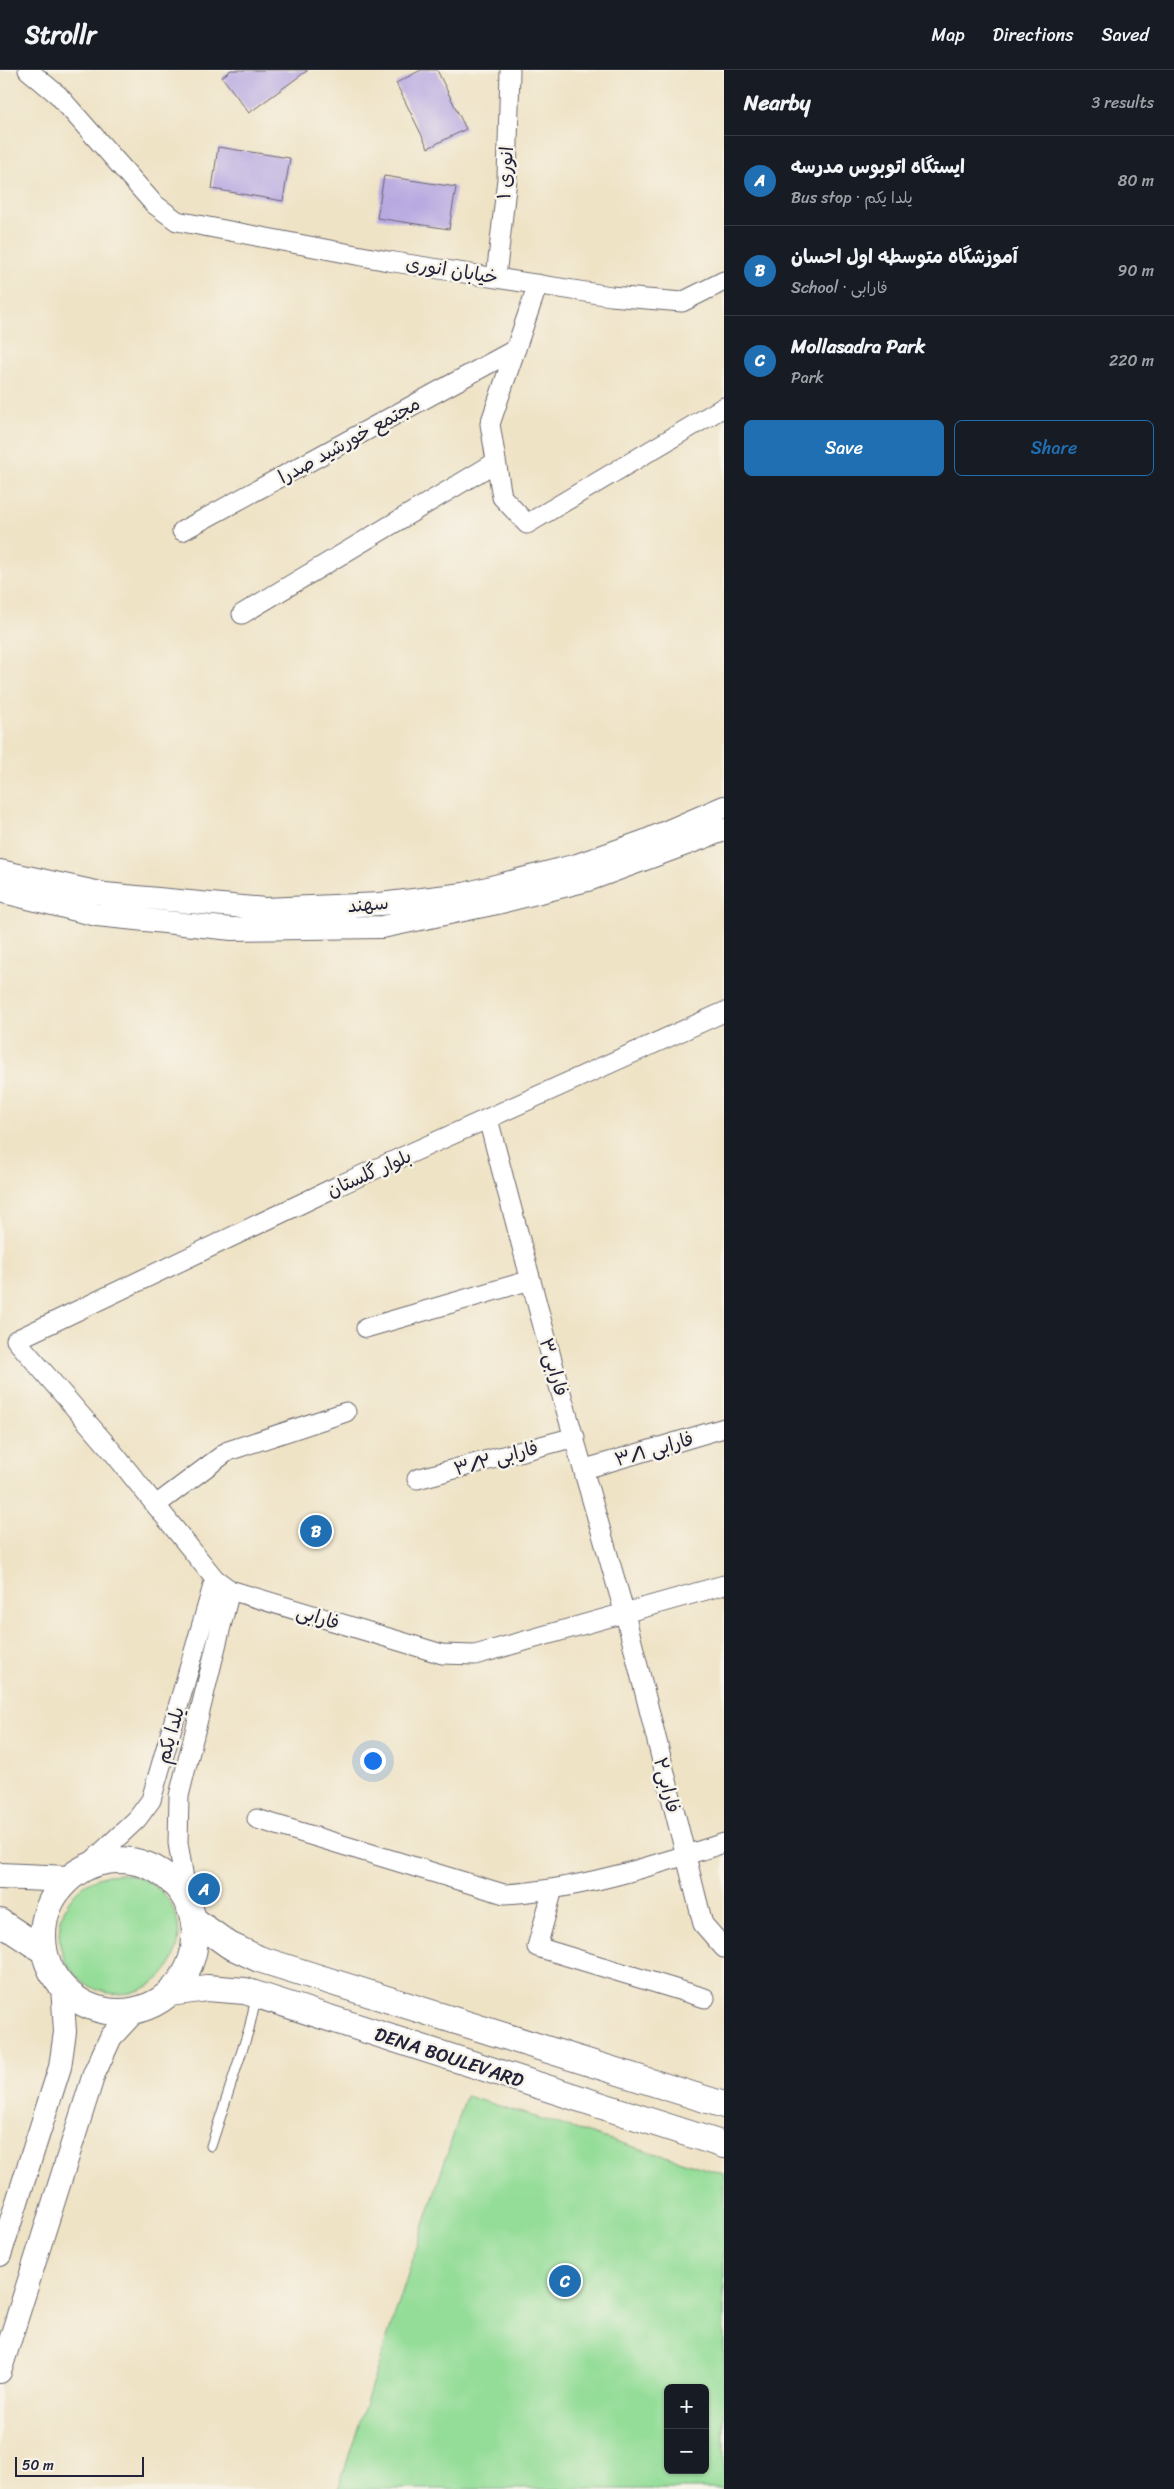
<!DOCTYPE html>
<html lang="en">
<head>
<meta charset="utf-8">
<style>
  :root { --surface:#171b24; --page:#20242c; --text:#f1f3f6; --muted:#9ea1a6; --line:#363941; --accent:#1f6fb2 }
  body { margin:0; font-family:Sriracha,"Playpen Sans Arabic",sans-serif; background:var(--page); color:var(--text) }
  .controls { position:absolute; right:15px; bottom:15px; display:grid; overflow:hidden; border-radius:8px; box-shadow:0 1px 4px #0004 }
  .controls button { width:45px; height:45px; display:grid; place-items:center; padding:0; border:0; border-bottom:1px solid var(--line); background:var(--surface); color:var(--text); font:25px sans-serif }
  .scale { position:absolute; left:15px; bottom:12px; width:129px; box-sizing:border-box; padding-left:5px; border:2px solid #22223b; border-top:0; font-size:14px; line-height:18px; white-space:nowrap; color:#22223b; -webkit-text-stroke:4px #f7f3e8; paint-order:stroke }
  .you { position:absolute; left:372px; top:1690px; width:18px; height:18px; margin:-12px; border:4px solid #fff; border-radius:50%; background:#1a73e8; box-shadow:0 0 0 8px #1a73e833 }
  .badge { display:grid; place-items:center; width:32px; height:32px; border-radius:50%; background:var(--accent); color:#fff; font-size:16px; font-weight:700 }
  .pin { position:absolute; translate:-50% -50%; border:2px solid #fff; box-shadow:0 1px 5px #0006 }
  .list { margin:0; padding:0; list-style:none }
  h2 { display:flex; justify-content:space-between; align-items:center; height:65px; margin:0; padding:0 20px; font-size:21px }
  h2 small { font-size:16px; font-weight:400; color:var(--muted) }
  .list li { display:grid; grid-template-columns:32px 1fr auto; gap:15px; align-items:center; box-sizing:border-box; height:90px; padding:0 20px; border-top:1px solid var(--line) }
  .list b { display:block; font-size:19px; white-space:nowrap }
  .list p { margin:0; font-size:16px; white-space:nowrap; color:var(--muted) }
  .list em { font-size:16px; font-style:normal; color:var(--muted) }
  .actions { display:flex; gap:10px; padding:15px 20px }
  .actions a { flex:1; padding:11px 0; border:1px solid var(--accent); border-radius:8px; text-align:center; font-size:18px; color:var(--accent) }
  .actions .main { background:var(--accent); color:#fff }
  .map { position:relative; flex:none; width:724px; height:2419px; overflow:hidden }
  header { display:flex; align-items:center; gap:30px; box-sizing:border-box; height:70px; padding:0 25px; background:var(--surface); border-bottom:1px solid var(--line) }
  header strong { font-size:24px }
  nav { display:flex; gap:28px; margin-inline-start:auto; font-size:18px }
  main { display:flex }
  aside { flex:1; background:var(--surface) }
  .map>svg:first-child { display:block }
</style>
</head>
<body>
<header>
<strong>Strollr</strong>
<nav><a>Map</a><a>Directions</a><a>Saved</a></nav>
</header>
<main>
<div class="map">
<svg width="724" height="2419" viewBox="0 0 724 2419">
  <rect width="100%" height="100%" fill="#f7f3e8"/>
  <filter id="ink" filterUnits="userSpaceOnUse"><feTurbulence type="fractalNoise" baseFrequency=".02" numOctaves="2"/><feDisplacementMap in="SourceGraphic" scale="10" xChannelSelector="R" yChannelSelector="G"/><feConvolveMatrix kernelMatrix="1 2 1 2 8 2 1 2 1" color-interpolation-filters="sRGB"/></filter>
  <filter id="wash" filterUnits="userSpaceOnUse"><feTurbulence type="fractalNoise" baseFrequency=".0096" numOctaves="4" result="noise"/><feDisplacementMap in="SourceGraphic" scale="20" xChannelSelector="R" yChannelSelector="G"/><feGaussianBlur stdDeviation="1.12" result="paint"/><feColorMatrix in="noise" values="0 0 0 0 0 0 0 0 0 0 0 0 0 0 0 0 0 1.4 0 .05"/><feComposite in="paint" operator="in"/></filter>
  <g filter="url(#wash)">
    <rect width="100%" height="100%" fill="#efe3c6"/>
    <!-- green -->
    <path fill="#94dd98" stroke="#5b806a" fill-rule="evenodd" d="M59 1864a60 60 0 1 1 120 0a60 60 0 1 1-120 0Z
      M466 2026 724 2104V2419H338ZM668 2318H705V2400H668Z"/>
    <g id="blocks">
      <!-- building -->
      <path fill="#b8a9e1" d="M231 0H308L249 43 222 7Z
        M421 0H437L466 59 428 78 396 13Z
        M218 77 290 88 283 131 212 119Z
        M384 106 456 117 449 159 377 148Z"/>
    </g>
  </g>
  <g filter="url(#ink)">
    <use href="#blocks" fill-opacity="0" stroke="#6a666c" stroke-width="1"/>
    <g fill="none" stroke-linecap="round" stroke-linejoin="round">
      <!-- service casing -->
      <g stroke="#6a666c" stroke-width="11">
        <path id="service" d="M211 2076 249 1959 256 1928"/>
      </g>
      <!-- minor casing -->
      <g stroke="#6a666c" stroke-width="21">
        <path id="minor" d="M28 0 58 25 154 134 177 151 388 191 611 226 682 232 724 211
          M496 207 507 109 510 0
          M538 214 490 354 502 427 527 454 724 337
          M182 461 516 279
          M242 544 496 392
          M488 1049 557 1309 625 1544 703 1854 724 1878
          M366 1258 531 1210
          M16 1270 112 1381 215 1509 230 1520 442 1584 475 1585 724 1515
          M16 1270 340 1115 724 942
          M585 1399 724 1358
          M417 1409 575 1367
          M156 1435 228 1381 346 1342
          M257 1749 504 1824C579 1820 652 1796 724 1773
          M85 1798 137 1749 151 1730 215 1509
          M553 1819 537 1877 705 1928
          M188 1832 178 1773 179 1726 230 1520"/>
      </g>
      <!-- tertiary casing -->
      <g stroke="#6a666c" stroke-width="24">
        <path id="tertiary" d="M0 801 105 824 265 839 380 834 464 824 577 795 645 771 724 737
          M0 821 97 845 232 859 382 857 497 833 591 809 724 760
          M0 2185 60 1997 65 1962 62 1916
          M0 2302 94 2004 111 1967 135 1941"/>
      </g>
      <!-- secondary casing -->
      <g stroke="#6a666c" stroke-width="28">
        <path id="secondary" d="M43 1866a76 76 0 1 1 152 0a76 76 0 1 1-152 0Z
          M0 1806 69 1809
          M194 1850 229 1875 259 1889 724 2035
          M0 1852 44 1881
          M170 1923 207 1918 245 1921 724 2075"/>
      </g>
      <!-- service -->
      <use href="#service" stroke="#fff" stroke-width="9"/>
      <!-- minor -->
      <use href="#minor" stroke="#fff" stroke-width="19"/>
      <!-- tertiary -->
      <use href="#tertiary" stroke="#fff" stroke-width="22"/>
      <!-- secondary -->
      <use href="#secondary" stroke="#fff" stroke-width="26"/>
    </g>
  </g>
  <g text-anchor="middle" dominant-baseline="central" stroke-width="5" stroke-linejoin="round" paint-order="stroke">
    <!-- street labels -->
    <g font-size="19" fill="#22223b" stroke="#f7f3e8">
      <text transform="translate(505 103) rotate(-87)">انوری ۱</text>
      <text transform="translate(452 200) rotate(9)">خیابان انوری</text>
      <text transform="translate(349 370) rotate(-29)">مجتمع خورشید صدرا</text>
      <text transform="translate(368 834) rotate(-5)">سهند</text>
      <text transform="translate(369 1103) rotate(-24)">بلوار گلستان</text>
      <text transform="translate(554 1297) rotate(74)">فارابی۳</text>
      <text transform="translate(654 1379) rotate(-16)">فارابی ۳/۱</text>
      <text transform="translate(496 1388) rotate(-15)">فارابی ۳/۲</text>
      <text transform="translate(318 1547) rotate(17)">فارابی</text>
      <text transform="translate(170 1665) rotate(-74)">یلدا یکم</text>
      <text transform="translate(667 1715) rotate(76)">فارابی۲</text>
      <text transform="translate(449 1987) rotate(18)">DENA BOULEVARD</text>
    </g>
  </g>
</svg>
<div class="controls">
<button>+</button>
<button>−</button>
</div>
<div class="scale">50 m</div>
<div class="you"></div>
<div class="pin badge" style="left:204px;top:1819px">A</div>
<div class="pin badge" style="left:316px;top:1461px">B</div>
<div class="pin badge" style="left:565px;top:2211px">C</div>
</div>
<aside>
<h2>Nearby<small>3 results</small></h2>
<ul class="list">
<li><span class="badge">A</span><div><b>ایستگاه اتوبوس مدرسه</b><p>Bus stop · یلدا یکم</p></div><em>80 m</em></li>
<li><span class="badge">B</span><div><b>آموزشگاه متوسطه اول احسان</b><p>School · فارابی</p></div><em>90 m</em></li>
<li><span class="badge">C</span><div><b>Mollasadra Park</b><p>Park</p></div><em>220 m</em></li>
</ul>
<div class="actions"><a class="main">Save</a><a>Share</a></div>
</aside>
</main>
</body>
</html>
